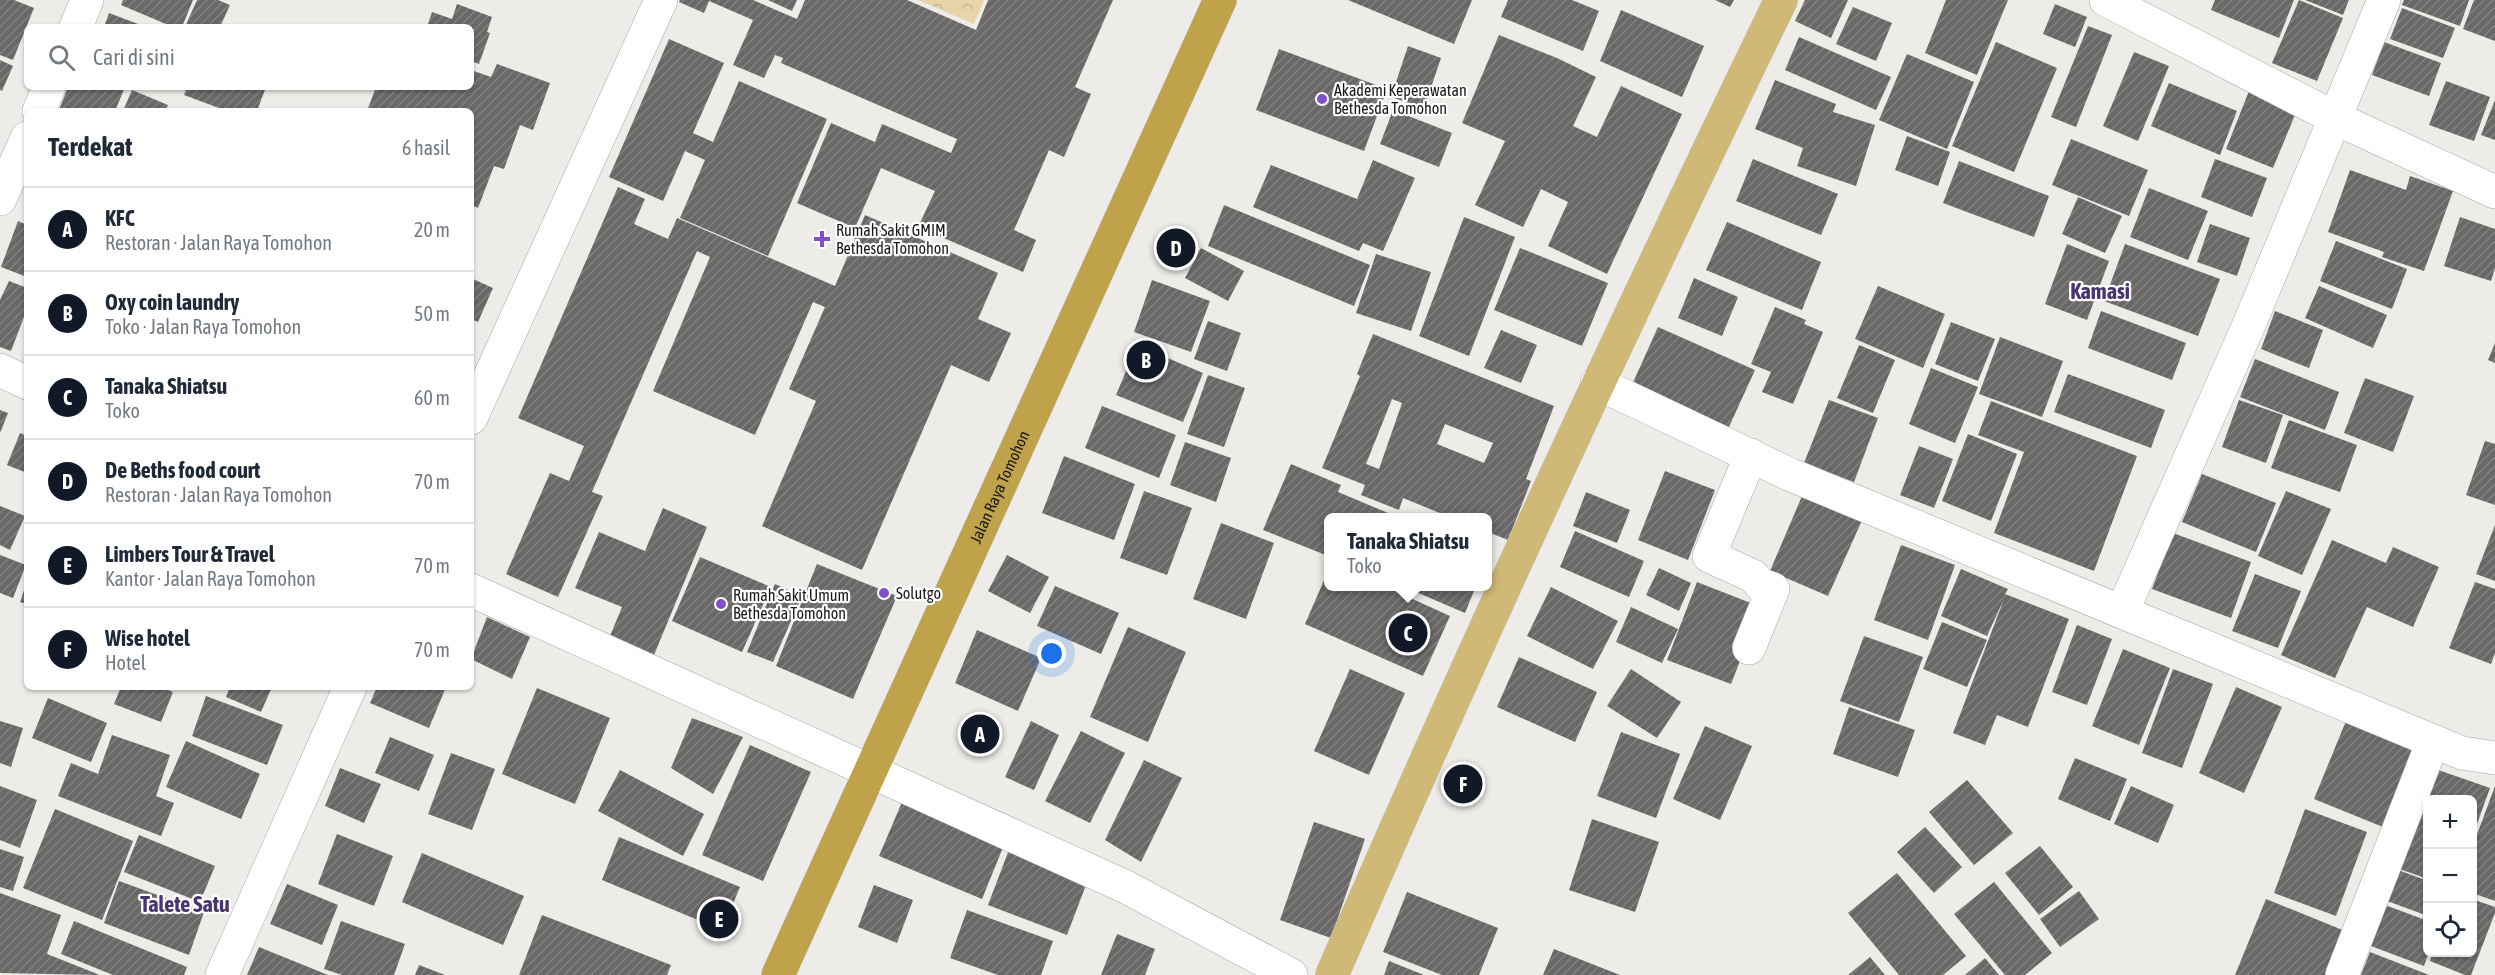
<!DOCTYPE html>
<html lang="id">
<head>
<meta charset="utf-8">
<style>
  :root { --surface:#fff; --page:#f6f6f7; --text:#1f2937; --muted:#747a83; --line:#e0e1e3; --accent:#111827 }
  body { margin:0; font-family:"Asap Condensed",sans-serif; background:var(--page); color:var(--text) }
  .controls { position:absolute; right:18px; bottom:18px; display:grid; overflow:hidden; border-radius:9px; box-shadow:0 2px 4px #0004 }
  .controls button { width:54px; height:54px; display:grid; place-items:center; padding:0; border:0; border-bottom:2px solid var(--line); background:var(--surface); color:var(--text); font:30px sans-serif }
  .you { position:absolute; left:1052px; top:654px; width:21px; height:21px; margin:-15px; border:4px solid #fff; border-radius:50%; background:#1a73e8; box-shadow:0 0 0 9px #1a73e833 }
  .badge { display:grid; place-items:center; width:39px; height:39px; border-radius:50%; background:var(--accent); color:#fff; font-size:20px; font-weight:700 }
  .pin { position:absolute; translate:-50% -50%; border:3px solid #fff; box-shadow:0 2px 6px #0006 }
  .popup { position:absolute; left:1324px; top:513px; width:168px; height:78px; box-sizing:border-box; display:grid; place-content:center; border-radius:9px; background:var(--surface); filter:drop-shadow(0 2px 4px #0005); font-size:20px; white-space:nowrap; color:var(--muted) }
  .popup b { font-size:22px; color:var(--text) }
  .popup::after { content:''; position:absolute; left:50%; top:100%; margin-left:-12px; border:12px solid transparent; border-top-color:var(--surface) }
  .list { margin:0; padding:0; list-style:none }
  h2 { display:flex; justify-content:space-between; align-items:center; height:78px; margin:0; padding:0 24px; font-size:26px }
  h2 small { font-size:20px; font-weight:400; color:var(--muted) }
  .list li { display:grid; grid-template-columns:39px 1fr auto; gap:18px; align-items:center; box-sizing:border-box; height:84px; padding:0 24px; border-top:2px solid var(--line) }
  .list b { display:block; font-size:22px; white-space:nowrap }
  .list p { margin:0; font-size:20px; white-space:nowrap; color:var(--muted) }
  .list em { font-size:20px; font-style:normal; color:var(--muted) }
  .icon { flex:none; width:33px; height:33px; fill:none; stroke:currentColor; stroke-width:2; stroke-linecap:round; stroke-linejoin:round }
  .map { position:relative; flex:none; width:2495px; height:975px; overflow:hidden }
  .search { position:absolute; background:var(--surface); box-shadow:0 2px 4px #0004; left:24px; top:24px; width:450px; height:66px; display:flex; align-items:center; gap:15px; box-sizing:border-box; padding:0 21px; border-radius:9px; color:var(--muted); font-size:22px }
  .panel { position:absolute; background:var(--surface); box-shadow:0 2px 4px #0004; left:24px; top:108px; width:450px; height:582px; border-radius:9px }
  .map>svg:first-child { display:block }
</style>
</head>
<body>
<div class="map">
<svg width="2495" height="975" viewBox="0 0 2495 975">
  <defs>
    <pattern id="forest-crowns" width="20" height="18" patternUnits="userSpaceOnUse" patternTransform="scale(1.5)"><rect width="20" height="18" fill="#e7d4a9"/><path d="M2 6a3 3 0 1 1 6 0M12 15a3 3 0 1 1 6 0" fill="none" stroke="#c6b591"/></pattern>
    <pattern id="building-hatch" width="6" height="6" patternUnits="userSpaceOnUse" patternTransform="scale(1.5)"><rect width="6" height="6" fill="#6a6866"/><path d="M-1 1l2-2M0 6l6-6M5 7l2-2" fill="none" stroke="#82817f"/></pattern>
  </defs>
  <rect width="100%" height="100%" fill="#edece9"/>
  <!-- forest -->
  <path fill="url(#forest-crowns)" d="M918 0H984L974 24Z"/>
  <!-- building -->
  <path fill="url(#building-hatch)" fill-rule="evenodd" d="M0 0H14L34 8 13 60 0 55Z
    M123 0H193L182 27H173L121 5Z
    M197 0H218L230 5 220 27H185Z
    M680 0H753L797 19 805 0H907L976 30 988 0H1113L1075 87 1091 94 1064 157 1049 150 1014 230 1036 240 1023 272 918 227 935 191 881 168 855 228 797 203 831 123 875 142 882 124 951 153 957 139 781 63 783 58 775 55 764 78 733 65 753 20 709 1 704 13 679 2Z
    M768 0H797L792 11Z
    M1348 0H1472L1454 44Z
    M1508 0H1572L1599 11 1583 51 1501 17Z
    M1715 0H1734L1730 7Z
    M1805 0H1848L1831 38 1795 21Z
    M1946 0H2008L1977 75 1925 53Z
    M2215 0H2294L2279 38 2211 10Z
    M2299 0 2343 18 2317 81 2272 63Z
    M2305 0H2349L2343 15Z
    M2404 0H2469L2460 26 2402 5Z
    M2474 0H2495V41L2463 29Z
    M457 4 492 17 487 32 490 33 479 64 471 61V27H427L432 12 452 19Z
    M2055 4 2087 17 2075 47 2043 34Z
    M1853 7 1892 23 1876 61 1836 44Z
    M2402 8 2455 28 2443 58 2390 39Z
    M1621 10 1704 46 1682 97 1600 61Z
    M109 13 146 27H104Z
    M2088 26 2112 35 2076 127 2051 117Z
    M1499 35 1557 58 1596 77 1573 126 1597 137 1621 86 1682 114 1607 274 1548 246 1568 202 1541 189 1523 227 1475 205 1505 141 1462 123Z
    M1799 37 1891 77 1876 110 1785 70Z
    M669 39 724 63 693 133 713 142 739 81 827 119 768 256 680 218 705 160 685 151 663 201 609 177Z
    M1996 42 2057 68 2014 172 1952 146Z
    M2384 42 2441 63 2429 96 2372 75Z
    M1408 46 1441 58 1424 108 1391 97Z
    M1279 49 1387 89 1364 151 1256 110Z
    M2134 52 2169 66 2138 141 2103 126Z
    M1907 54 1974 82 1947 149 1879 120Z
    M0 60 13 66 2 91 0 90Z
    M497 64 550 83 533 130 520 125 504 169 494 166 478 208 471 205V111H367L376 87H471V70L491 77Z
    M1775 80 1836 104 1833 112 1875 125 1856 186 1797 166 1803 148 1755 129Z
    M2446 81 2490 97 2474 141 2429 125Z
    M2169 83 2237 111 2220 155 2151 126Z
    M68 87H125L115 111H63L59 110Z
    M187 87H266L257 111H227L184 95Z
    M132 90 168 105 165 111H123Z
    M2249 91 2297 110 2273 168 2226 149Z
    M2495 100V140L2481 135Z
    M1393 110 1452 133 1439 167 1380 144Z
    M1907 136 1950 152 1938 186 1895 170Z
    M2071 139 2148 170 2129 216 2052 185Z
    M1753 159 1838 194 1821 235 1736 201Z
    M2215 159 2267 178 2252 217 2201 197Z
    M1373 160 1415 178 1383 251 1363 243 1359 251 1253 207 1271 165 1357 199Z
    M1959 161 2049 196 2034 237 1943 203Z
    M2350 170 2406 190 2410 176 2453 191 2424 271 2382 257 2384 252 2328 232Z
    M618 187 645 199 634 224 668 239 677 218 835 286 865 215 998 273 978 319 1011 333 989 382 951 365 862 570 762 526 816 401 789 389 825 307 813 302 755 435 653 391 710 257 697 251 592 492 603 496 558 597 506 574 550 473 569 481 584 446 518 418Z
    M2149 188 2208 211 2188 260 2130 237Z
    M2078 197 2122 216 2105 253 2062 234Z
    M1224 205 1370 265 1354 306 1208 246Z
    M1464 217 1515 237 1469 356 1419 336Z
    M2460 217 2495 229V268L2491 281 2444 266Z
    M18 221 27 225V277L1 267Z
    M1727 222 1821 262 1802 310 1706 270Z
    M2210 224 2250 238 2237 276 2197 262Z
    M2336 241 2407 269 2392 309 2320 281Z
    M2067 244 2109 261 2087 320 2045 304Z
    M2125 244 2220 279 2198 336 2104 301Z
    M1201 248 1244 271 1228 301 1185 278Z
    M1520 248 1608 283 1582 346 1494 310Z
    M1376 254 1431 272 1411 331 1356 313Z
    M471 278 493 288 478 322 471 319Z
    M1694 278 1738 297 1722 336 1678 318Z
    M1152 280 1210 301 1191 352 1134 332Z
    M9 281 27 288V309L11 351 0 347V300Z
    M1878 286 1945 314 1923 368 1855 339Z
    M2319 286 2387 315 2373 348 2305 318Z
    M1775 307 1806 320 1804 324 1823 332 1793 404 1762 392 1771 372 1751 364Z
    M2101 311 2186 343 2172 380 2088 348Z
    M2275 311 2323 330 2309 368 2261 349Z
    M1208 321 1241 333 1227 371 1194 359Z
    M1951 322 1995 339 1978 381 1935 364Z
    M1658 327 1755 370 1728 429 1631 387Z
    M1501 330 1537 345 1521 383 1484 368Z
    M1373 334 1554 406 1526 479 1531 481 1508 540 1488 532V518H1452L1403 498 1399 510 1361 495 1365 485 1322 468 1360 376 1357 374ZM1392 399 1402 403 1379 469 1366 464ZM1445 424 1493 443 1484 463 1437 444Z
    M2000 337 2063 361 2042 417 1979 394Z
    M2495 343V363L2488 360Z
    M1137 345 1203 373 1183 422 1116 395Z
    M1859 345 1895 360 1873 413 1837 398Z
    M2255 359 2339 392 2325 430 2240 397Z
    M1931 368 1978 387 1955 443 1909 424Z
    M2068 374 2165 410 2151 448 2054 412Z
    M1208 375 1245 388 1224 447 1187 434Z
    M2365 378 2414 396 2393 452 2344 433Z
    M1829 400 1878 418 1854 482 1804 463Z
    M2239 400 2283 415 2266 463 2222 447Z
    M1991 401 2137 456 2094 571 1994 533 2024 452 1978 435Z
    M1102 406 1176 435 1159 478 1085 448Z
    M0 410 8 413 0 433Z
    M2289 420 2357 445 2340 492 2271 468Z
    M20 433 27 436V473L7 465Z
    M1968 434 2017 454 1991 521 1942 501Z
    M2485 441 2495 444V505L2466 495Z
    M1185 442 1231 458 1216 502 1170 485Z
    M1919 446 1953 459 1934 508 1900 495Z
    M1064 456 1135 484 1114 540 1042 513Z
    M1291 464 1341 485 1338 492 1400 518H1328V556L1263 530Z
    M1665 471 1715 490 1688 560 1638 540Z
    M2202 474 2276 503 2256 552 2182 522Z
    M1808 482 1868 507 1828 596 1770 571Z
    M1144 491 1192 508 1167 575 1120 558Z
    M2286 491 2331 509 2302 575 2258 556Z
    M1586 492 1630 510 1617 543 1573 526Z
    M0 506 25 516 10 550 0 545Z
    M663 508 707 527 654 655 610 636 622 607 575 588 599 532 645 551Z
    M1221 523 1274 543 1246 619 1193 599Z
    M2495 525V581L2476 574Z
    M1575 531 1644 561 1629 597 1560 567Z
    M2173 533 2251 562 2231 618 2152 589Z
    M2332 540 2386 563 2393 547 2439 567 2413 627 2367 607 2335 678 2281 655Z
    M1901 545 1955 565 1928 640 1874 620Z
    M0 555 26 565 13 598 0 593Z
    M1007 555 1049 577 1030 613 988 591Z
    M700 557 771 587 742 652 672 621Z
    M817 564 897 596 853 699 776 666Z
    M1659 568 1691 583 1679 611 1646 595Z
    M1961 569 2008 589 2005 594 2069 619 2028 727 1997 715 1985 745 1953 733 2004 599 1987 636 1941 616Z
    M1328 571V586H1384L1450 616 1423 676 1305 624Z
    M2255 574 2301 591 2278 648 2232 631Z
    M27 582V604L20 602Z
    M1697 582 1761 607 1731 684 1667 660Z
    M2475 582 2495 589V653L2491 664 2449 648Z
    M775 584 802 596 773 662 747 652Z
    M1055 586 1119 613 1101 654 1037 626Z
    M1402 586H1476L1465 613Z
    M1551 587 1618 621 1593 669 1527 636Z
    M1631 607 1678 629 1662 663 1616 642Z
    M487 617 530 637 512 679 471 659Z
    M1942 622 1987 640 1967 687 1923 669Z
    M2077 625 2112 639 2087 705 2052 692Z
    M1128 627 1186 652 1148 742 1090 717Z
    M977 630 1041 658 1018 711 955 683Z
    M1864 636 1923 657 1899 722 1840 701Z
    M2123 649 2170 668 2139 745 2092 726Z
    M1519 657 1597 692 1575 742 1497 707Z
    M1350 669 1405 693 1369 775 1314 751Z
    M1631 669 1681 702 1657 738 1607 706Z
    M2173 669 2213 684 2182 768 2142 753Z
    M121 687H160L173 692 161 722 114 704Z
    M230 687H272L261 712 226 697Z
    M377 687H446L429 728 370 703Z
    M2236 687 2282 707 2244 793 2199 773Z
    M537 688 610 718 575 804 502 774Z
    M206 696 283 725 267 765 192 736Z
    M48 698 107 723 91 762 32 738Z
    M1849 707 1915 730 1898 777 1833 754Z
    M692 718 743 737 713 794 671 768Z
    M0 721 23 728 11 767 0 763Z
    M1031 721 1059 735 1034 790 1005 777Z
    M2346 721 2415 749 2383 827 2314 799Z
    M1705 726 1752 746 1720 820 1673 799Z
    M1081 731 1125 753 1090 823 1045 801Z
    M1621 732 1680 754 1656 818 1597 796Z
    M112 735 170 755 156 796 174 803 161 836 58 796 71 763 98 774Z
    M390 737 434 755 419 791 375 773Z
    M186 741 260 774 241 819 166 787Z
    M750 745 811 772 763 881 702 855Z
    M451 753 495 769 472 830 428 814Z
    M2075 758 2127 779 2110 821 2058 799Z
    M1144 760 1182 778 1141 862 1105 840Z
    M2424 765 2490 788 2473 835 2472 800H2428V879L2388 865Z
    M340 768 381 784 364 823 325 806Z
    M620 770 704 814 683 856 598 811Z
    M1967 780 2013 833 1974 865 1929 812Z
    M0 786 37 800 20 848 0 840Z
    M2131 786 2174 805 2158 843 2114 824Z
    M2495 786V901L2472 893V848Z
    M902 802 1004 845 982 899 879 856Z
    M55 809 133 841 102 920 23 888Z
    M2305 809 2367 832 2336 916 2274 893Z
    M1592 819 1659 842 1635 912 1569 890Z
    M1314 822 1365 839 1331 938 1280 920Z
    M1925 827 1962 867 1934 893 1897 852Z
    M337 834 393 856 374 906 318 884Z
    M139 835 215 866 200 902 124 872Z
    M619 837 740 887 722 930 602 880Z
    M2040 846 2073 887 2039 915 2005 873Z
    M1010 847 1089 877 1067 935 988 905Z
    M0 849 24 857 13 891 0 887Z
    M422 853 524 896 503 945 402 902Z
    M2390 867 2428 881V916L2379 898Z
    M1897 873 1966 956 1943 975H1899L1848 913Z
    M119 881 204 912 189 955 104 923Z
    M1994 882 2052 953 2025 975H2005L1954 914Z
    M287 884 338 905 322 945 270 924Z
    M874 885 913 900 897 943 858 927Z
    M2079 891 2099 919 2060 947 2040 919Z
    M1407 892 1498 928 1479 975H1442L1383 952Z
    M0 893 61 915 47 954 100 975 0 973Z
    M2266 899 2345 931 2327 975H2235Z
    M2472 899 2495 907V913L2471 975H2465L2430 961 2433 952H2472Z
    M2377 902 2428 921V952H2429L2424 966 2363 943Z
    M967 910 1053 941 1041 975H998L950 958Z
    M542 915 671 965 667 975H519Z
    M74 921 187 967 184 975H113L61 954Z
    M341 921 405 944 394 975H342L324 969Z
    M1117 934 1155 949 1145 975H1101Z
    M259 947 328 975H247Z
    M1554 949 1620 975H1543Z
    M2370 952 2429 975H2361Z
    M1870 957 1885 975H1848Z
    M1985 958 1999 975H1965Z
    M1389 961 1424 975H1384Z
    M419 965 445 975H415Z"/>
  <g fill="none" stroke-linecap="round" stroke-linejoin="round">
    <!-- minor casing -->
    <g stroke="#a8a7a4" stroke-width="34">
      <path id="minor" d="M2106 0 2335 118 2495 192
        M76 27 87 0
        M39 111 49 87
        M0 199 27 138
        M0 370 27 383
        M1597 383 1789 474 2462 753 2495 758
        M471 418 661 0
        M471 590 1126 887 1291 975
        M2122 612 2251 320 2384 0
        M1749 648 1773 589 1761 585 1753 576 1709 556 1751 455
        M222 975 350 687
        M2342 975 2433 741"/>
    </g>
    <!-- primary casing -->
    <g stroke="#c8c8c7" stroke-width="34">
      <path id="primary" d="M1332 975C1474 646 1625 322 1781 0"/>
    </g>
    <!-- trunk casing -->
    <g stroke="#c8c8c7" stroke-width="34">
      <g id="trunk">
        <path id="s1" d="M778 975 1220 0"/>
      </g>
    </g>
    <!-- minor -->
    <use href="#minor" stroke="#fff" stroke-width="33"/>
    <!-- primary -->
    <use href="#primary" stroke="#d0b977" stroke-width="33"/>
    <!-- trunk -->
    <use href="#trunk" stroke="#c0a24a" stroke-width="33"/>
  </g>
  <!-- markers -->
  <g fill="#8051ca" stroke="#fff" stroke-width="2">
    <circle cx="1322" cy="99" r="6"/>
    <path d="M819 230h6v6h6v6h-6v6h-6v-6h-6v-6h6z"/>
    <circle cx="884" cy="593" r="6"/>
    <circle cx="721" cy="604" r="6"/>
  </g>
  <g text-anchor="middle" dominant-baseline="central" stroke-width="4.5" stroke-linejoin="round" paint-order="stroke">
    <!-- poi labels -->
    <g font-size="16" fill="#191817" stroke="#fff" text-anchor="start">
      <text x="1334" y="90">Akademi Keperawatan<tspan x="1334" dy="18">Bethesda Tomohon</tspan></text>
      <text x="836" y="230">Rumah Sakit GMIM<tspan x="836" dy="18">Bethesda Tomohon</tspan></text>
      <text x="896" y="593">Solutgo</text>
      <text x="733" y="595">Rumah Sakit Umum<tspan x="733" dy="18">Bethesda Tomohon</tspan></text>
    </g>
    <!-- street labels -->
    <g font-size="16" fill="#191817" stroke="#fff">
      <text stroke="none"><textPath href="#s1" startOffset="536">Jalan Raya Tomohon</textPath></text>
    </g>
    <!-- district labels -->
    <g font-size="22" font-weight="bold" fill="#493470" stroke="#fff">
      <text x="2100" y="291">Kamasi</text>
      <text x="185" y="904">Talete Satu</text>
    </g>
  </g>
</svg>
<div class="controls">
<button>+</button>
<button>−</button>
<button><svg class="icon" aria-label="locate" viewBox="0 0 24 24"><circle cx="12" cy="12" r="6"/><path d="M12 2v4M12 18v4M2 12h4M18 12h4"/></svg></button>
</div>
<div class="you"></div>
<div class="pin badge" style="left:980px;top:734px">A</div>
<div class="pin badge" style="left:1146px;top:360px">B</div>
<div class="pin badge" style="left:1408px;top:633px">C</div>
<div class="popup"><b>Tanaka Shiatsu</b>Toko</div>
<div class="pin badge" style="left:1176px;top:248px">D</div>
<div class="pin badge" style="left:719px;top:919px">E</div>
<div class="pin badge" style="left:1463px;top:784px">F</div>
<div class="search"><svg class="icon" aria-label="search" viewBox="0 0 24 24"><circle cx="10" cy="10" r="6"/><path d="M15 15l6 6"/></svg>Cari di sini</div>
<section class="panel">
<h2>Terdekat<small>6 hasil</small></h2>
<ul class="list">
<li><span class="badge">A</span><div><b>KFC</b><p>Restoran · Jalan Raya Tomohon</p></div><em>20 m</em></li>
<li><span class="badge">B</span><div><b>Oxy coin laundry</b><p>Toko · Jalan Raya Tomohon</p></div><em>50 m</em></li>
<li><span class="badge">C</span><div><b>Tanaka Shiatsu</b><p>Toko</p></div><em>60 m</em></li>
<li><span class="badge">D</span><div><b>De Beths food court</b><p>Restoran · Jalan Raya Tomohon</p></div><em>70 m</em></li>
<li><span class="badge">E</span><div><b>Limbers Tour &amp; Travel</b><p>Kantor · Jalan Raya Tomohon</p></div><em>70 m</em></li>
<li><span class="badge">F</span><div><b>Wise hotel</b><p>Hotel</p></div><em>70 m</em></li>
</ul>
</section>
</div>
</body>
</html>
